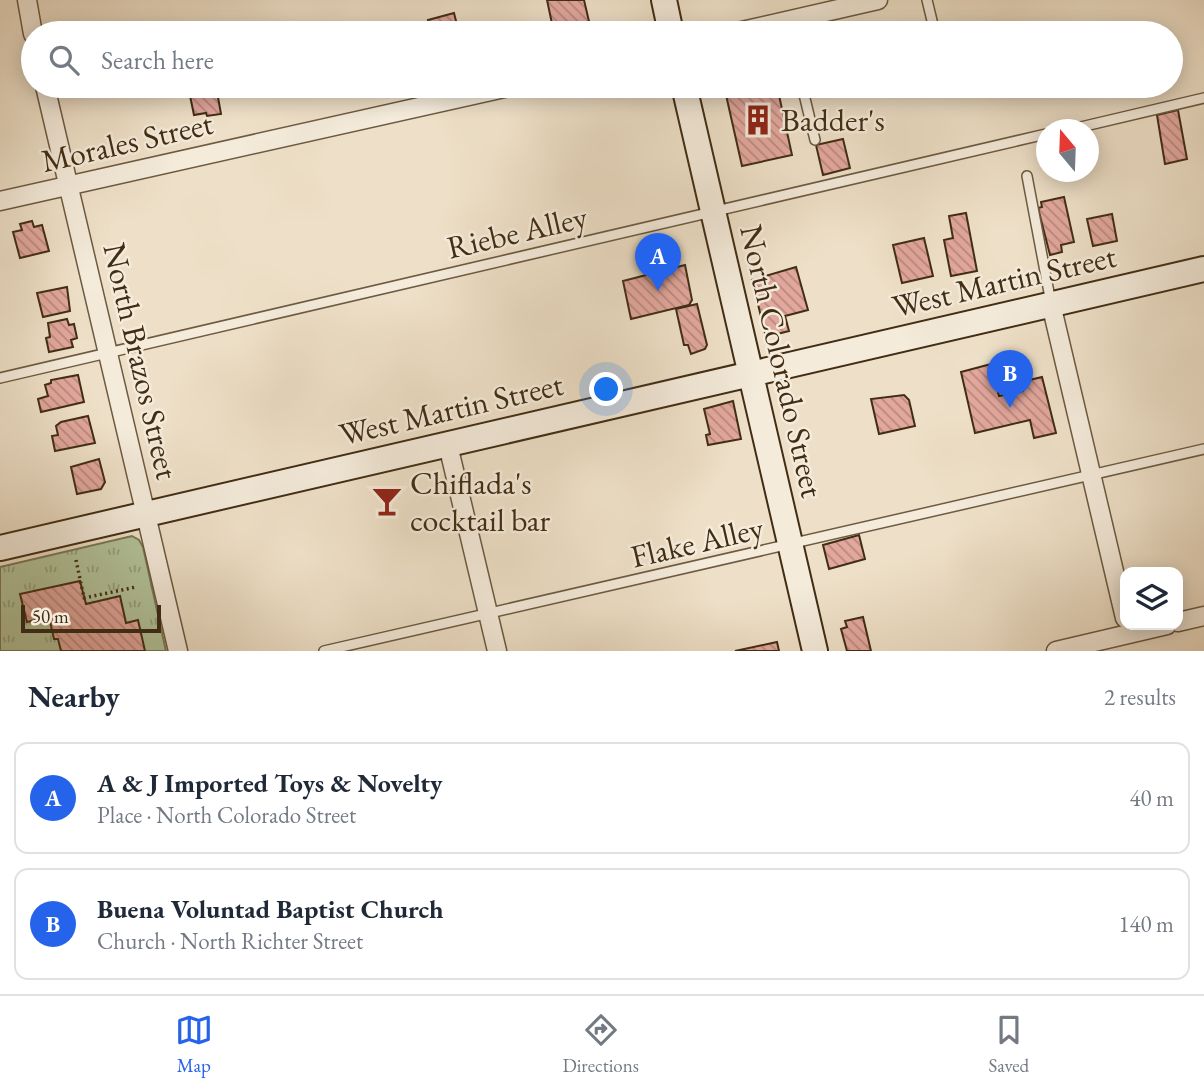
<!DOCTYPE html>
<html lang="en">
<head>
<meta charset="utf-8">
<style>
  :root { --surface:#fff; --page:#f2f2f3; --text:#1f2937; --muted:#747a83; --line:#e0e1e3; --accent:#2563eb }
  body { margin:0; font-family:"EB Garamond",serif; background:var(--page); color:var(--text) }
  .controls { position:absolute; right:21px; bottom:21px; display:grid; overflow:hidden; border-radius:14px; box-shadow:0 4px 18px #0003 }
  .controls button { width:63px; height:63px; display:grid; place-items:center; padding:0; border:0; border-bottom:2px solid var(--line); background:var(--surface); color:var(--text); font:35px sans-serif }
  .compass { position:absolute; left:1036px; top:119px; width:63px; height:63px; border-radius:50%; background:var(--surface); box-shadow:0 4px 18px #0003; rotate:341deg }
  .scale { position:absolute; left:21px; bottom:18px; width:140px; box-sizing:border-box; padding-left:7px; border:4px solid #412d14; border-top:0; font-size:19px; line-height:24px; white-space:nowrap; color:#412d14; -webkit-text-stroke:5px #f4ebdb; paint-order:stroke }
  .you { position:absolute; left:607px; top:390px; width:24px; height:24px; margin:-18px; border:5px solid #fff; border-radius:50%; background:#1a73e8; box-shadow:0 0 0 10px #1a73e833 }
  .badge { display:grid; place-items:center; width:46px; height:46px; border-radius:50%; background:var(--accent); color:#fff; font-size:23px; font-weight:700 }
  .pin { position:absolute; translate:-50% -58px; filter:drop-shadow(0 2px 4px #0008) }
  .pin::after { content:''; position:absolute; top:37px; width:24px; height:21px; background:inherit; clip-path:polygon(0 0,100% 0,50% 100%) }
  .list { margin:0; padding:0; list-style:none }
  h2 { display:flex; justify-content:space-between; align-items:center; height:91px; margin:0; padding:0 28px; font-size:30px }
  h2 small { font-size:23px; font-weight:400; color:var(--muted) }
  .list li { display:grid; grid-template-columns:46px 1fr auto; gap:21px; align-items:center; box-sizing:border-box; height:112px; margin:0 14px 14px; padding:0 14px; border:2px solid var(--line); border-radius:14px }
  .list b { display:block; font-size:26px; white-space:nowrap }
  .list p { margin:0; font-size:23px; white-space:nowrap; color:var(--muted) }
  .list em { font-size:23px; font-style:normal; color:var(--muted) }
  .icon { flex:none; width:38px; height:38px; fill:none; stroke:currentColor; stroke-width:2; stroke-linecap:round; stroke-linejoin:round }
  .map { position:relative; flex:none; width:1204px; height:651px; overflow:hidden }
  .search { position:absolute; background:var(--surface); box-shadow:0 4px 18px #0003; left:21px; right:21px; top:21px; height:77px; display:flex; align-items:center; gap:18px; box-sizing:border-box; padding:0 24px; border-radius:38px; color:var(--muted); font-size:26px }
  .sheet { height:343px; background:var(--surface) }
  nav { display:flex; justify-content:space-around; align-items:center; box-sizing:border-box; height:98px; border-top:2px solid var(--line); background:var(--surface); font-size:19px; color:var(--muted) }
  nav a { display:grid; justify-items:center; gap:4px }
  nav .on { color:var(--accent) }
  .map>svg:first-child { display:block }
</style>
</head>
<body>
<div class="map">
<svg width="1204" height="651" viewBox="0 0 1204 651">
  <defs>
    <pattern id="park-tufts" width="24" height="20" patternUnits="userSpaceOnUse" patternTransform="scale(1.75)"><rect width="24" height="20" fill="#b2c39b"/><path d="M3 7l-1-3M5 7V3M7 7l1-3M15 17l-1-3M17 17v-4M19 17l1-3" fill="none" stroke="#929f7d"/></pattern>
    <pattern id="building-back-hatch" width="6" height="6" patternUnits="userSpaceOnUse" patternTransform="scale(1.75)"><rect width="6" height="6" fill="#e2a79d"/><path d="M-1 5l2 2M0 0l6 6M5-1l2 2" fill="none" stroke="#b9887f"/></pattern>
  </defs>
  <rect width="100%" height="100%" fill="#eee0c8"/>
  <filter id="stains"><feTurbulence type="fractalNoise" baseFrequency=".00286" numOctaves="4"/><feColorMatrix values="0 0 0 0 .2 0 0 0 0 .09 0 0 0 0 .02 0 0 0 .5 -.17"/></filter>
  <radialGradient id="worn" r=".72"><stop offset=".6" stop-color="#630" stop-opacity="0"/><stop offset="1" stop-color="#630" stop-opacity=".3"/></radialGradient>
  <!-- park -->
  <path fill="url(#park-tufts)" stroke="#7a7858" stroke-width="2" d="M132 536 139 540 143 547 166 651H0V567Z"/>
  <!-- building -->
  <path fill="url(#building-back-hatch)" stroke="#412d14" stroke-width="2" d="M547 0H584L591 30 574 33H554Z
    M454 13 459 33H431L428 20Z
    M188 86H216L221 114 207 116 206 113 194 115Z
    M724 86H777L792 155 742 166Z
    M1178 110 1187 159 1165 164 1157 115Z
    M843 139 850 168 823 175 816 145Z
    M1064 197 1074 242 1061 245 1062 252 1050 255 1038 208 1042 207 1041 202Z
    M966 213 977 271 951 276 944 240 953 238 949 216Z
    M1112 214 1117 241 1093 246 1087 219Z
    M32 221 34 227 42 225 49 251 20 258 13 232 22 230 20 224Z
    M924 238 933 276 902 283 893 245Z
    M685 265 692 300 689 305 631 319 623 281Z
    M796 267 808 310 785 316 789 331 766 337 752 280Z
    M67 287 70 311 43 317 37 293Z
    M697 304 707 345 705 349 691 354 688 345H684L676 309Z
    M67 319 69 325 74 324 77 338 71 340 73 347 49 352 46 338 50 337 48 323Z
    M991 364 999 396 1023 391 1021 382 1042 377 1056 433 1034 438 1030 420 975 433 961 372Z
    M78 375 84 402 41 412 38 399 48 396 45 385 51 383V380Z
    M904 395 909 400 915 426 879 434 871 399Z
    M733 401 741 439 708 445 706 435 710 434 704 409Z
    M88 416 95 443 55 451 52 436 58 435 56 426 61 422Z
    M99 459 105 482 101 489 77 494 71 467Z
    M859 535 865 559 829 569 823 545Z
    M80 581 86 604 120 596 126 623 138 620 145 651H61L58 639H54L49 617 27 622 20 594Z
    M863 617 871 651H847L841 629 847 627 845 621Z
    M777 642 779 651H735Z"/>
  <g fill="none" stroke-linecap="round" stroke-linejoin="round">
    <!-- lane casing -->
    <g stroke="#6c5a41" stroke-width="12">
      <path id="lane" d="M927 0 935 33
        M802 86 815 140
        M1068 130 1204 98
        M1027 176 1051 303
        M0 378 1046 134
        M324 651 1204 449"/>
    </g>
    <!-- street casing -->
    <g stroke="#6c5a41" stroke-width="21">
      <path id="street" d="M27 0 33 34
        M733 33 878 0
        M45 86 178 651
        M0 201 513 86
        M1051 304 1125 618
        M448 445 497 651
        M1178 622 1204 616
        M1056 651 1167 625"/>
    </g>
    <!-- secondary casing -->
    <g stroke="#412d14" stroke-width="28">
      <path id="secondary" d="M664 0 671 33
        M684 86 815 651
        M0 548 1204 269"/>
    </g>
    <!-- path -->
    <path stroke="#412d14" stroke-width="3.5" stroke-dasharray="2 3.5" stroke-linecap="butt" d="M76 560 84 598 136 587"/>
    <!-- lane -->
    <use href="#lane" stroke="#f4ebdb" stroke-width="9"/>
    <!-- street -->
    <use href="#street" stroke="#f4ebdb" stroke-width="18"/>
    <!-- secondary -->
    <use href="#secondary" stroke="#f4ebdb" stroke-width="24"/>
  </g>
  <!-- icons -->
  <defs>
    <g id="building-bare" transform="scale(2.415)"><path d="M-4-6H4V6H1V3H-1V6H-4ZM-2.5-4.3h1.7v1.8h-1.7ZM.8-4.3h1.7v1.8H.8ZM-2.5-1h1.7V.8h-1.7ZM.8-1h1.7V.8H.8Z" fill="#8f2418" stroke="#f4ebdb" stroke-width="2.5" paint-order="stroke"/></g>
    <g id="bar-bare" transform="scale(2.415)"><path d="M-6-5H6L.8 .8V4.5H3.5V6h-7V4.5H-.8V.8Z" fill="#8f2418" stroke="#f4ebdb" stroke-width="2.5" paint-order="stroke"/></g>
  </defs>
  <g fill-rule="evenodd">
    <use href="#building-bare" x="758" y="120"/>
    <use href="#bar-bare" x="387" y="501"/>
  </g>
  <g text-anchor="middle" dominant-baseline="central" stroke-width="5" stroke-linejoin="round" paint-order="stroke">
    <!-- poi labels -->
    <g font-size="32" fill="#412d14" stroke="#f4ebdb" text-anchor="start">
      <text x="781" y="120">Badder's</text>
      <text x="410" y="483">Chiflada's<tspan x="410" dy="37">cocktail bar</tspan></text>
    </g>
    <!-- street labels -->
    <g font-size="32" fill="#412d14" stroke="#f4ebdb">
      <text transform="translate(127 142) rotate(-13)">Morales Street</text>
      <text transform="translate(517 232) rotate(-13)">Riebe Alley</text>
      <text transform="translate(1004 281) rotate(-13)">West Martin Street</text>
      <text transform="translate(141 361) rotate(77)">North Brazos Street</text>
      <text transform="translate(782 361) rotate(77)">North Colorado Street</text>
      <text transform="translate(451 409) rotate(-13)">West Martin Street</text>
      <text transform="translate(697 542) rotate(-13)">Flake Alley</text>
    </g>
  </g>
  <rect width="100%" height="100%" filter="url(#stains)"/>
  <rect width="100%" height="100%" fill="url(#worn)"/>
</svg>
<div class="controls">
<button><svg class="icon" aria-label="layers" viewBox="0 0 24 24"><path d="M12 4l9 5-9 5-9-5zM3 14l9 5 9-5"/></svg></button>
</div>
<svg class="compass" viewBox="-18 -18 36 36"><path d="M0-13l5 13h-10z" fill="#e53935"/><path d="M0 13l5-13h-10z" fill="#747a83"/></svg>
<div class="scale">50 m</div>
<div class="you"></div>
<div class="pin badge" style="left:658px;top:291px">A</div>
<div class="pin badge" style="left:1010px;top:408px">B</div>
<div class="search"><svg class="icon" aria-label="search" viewBox="0 0 24 24"><circle cx="10" cy="10" r="6"/><path d="M15 15l6 6"/></svg>Search here</div>
</div>
<section class="sheet">
<h2>Nearby<small>2 results</small></h2>
<ul class="list">
<li><span class="badge">A</span><div><b>A &amp; J Imported Toys &amp; Novelty</b><p>Place · North Colorado Street</p></div><em>40 m</em></li>
<li><span class="badge">B</span><div><b>Buena Voluntad Baptist Church</b><p>Church · North Richter Street</p></div><em>140 m</em></li>
</ul>
</section>
<nav>
<a class="on"><svg class="icon" aria-label="map" viewBox="0 0 24 24"><path d="M3 6l6-2 6 2 6-2v14l-6 2-6-2-6 2zM9 4v14M15 6v14"/></svg>Map</a>
<a><svg class="icon" aria-label="directions" viewBox="0 0 24 24"><path d="M12 3l9 9-9 9-9-9zM9 14v-3h6M13 9l2 2-2 2"/></svg>Directions</a>
<a><svg class="icon" aria-label="saved" viewBox="0 0 24 24"><path d="M7 4h10v16l-5-4-5 4z"/></svg>Saved</a>
</nav>
</body>
</html>
